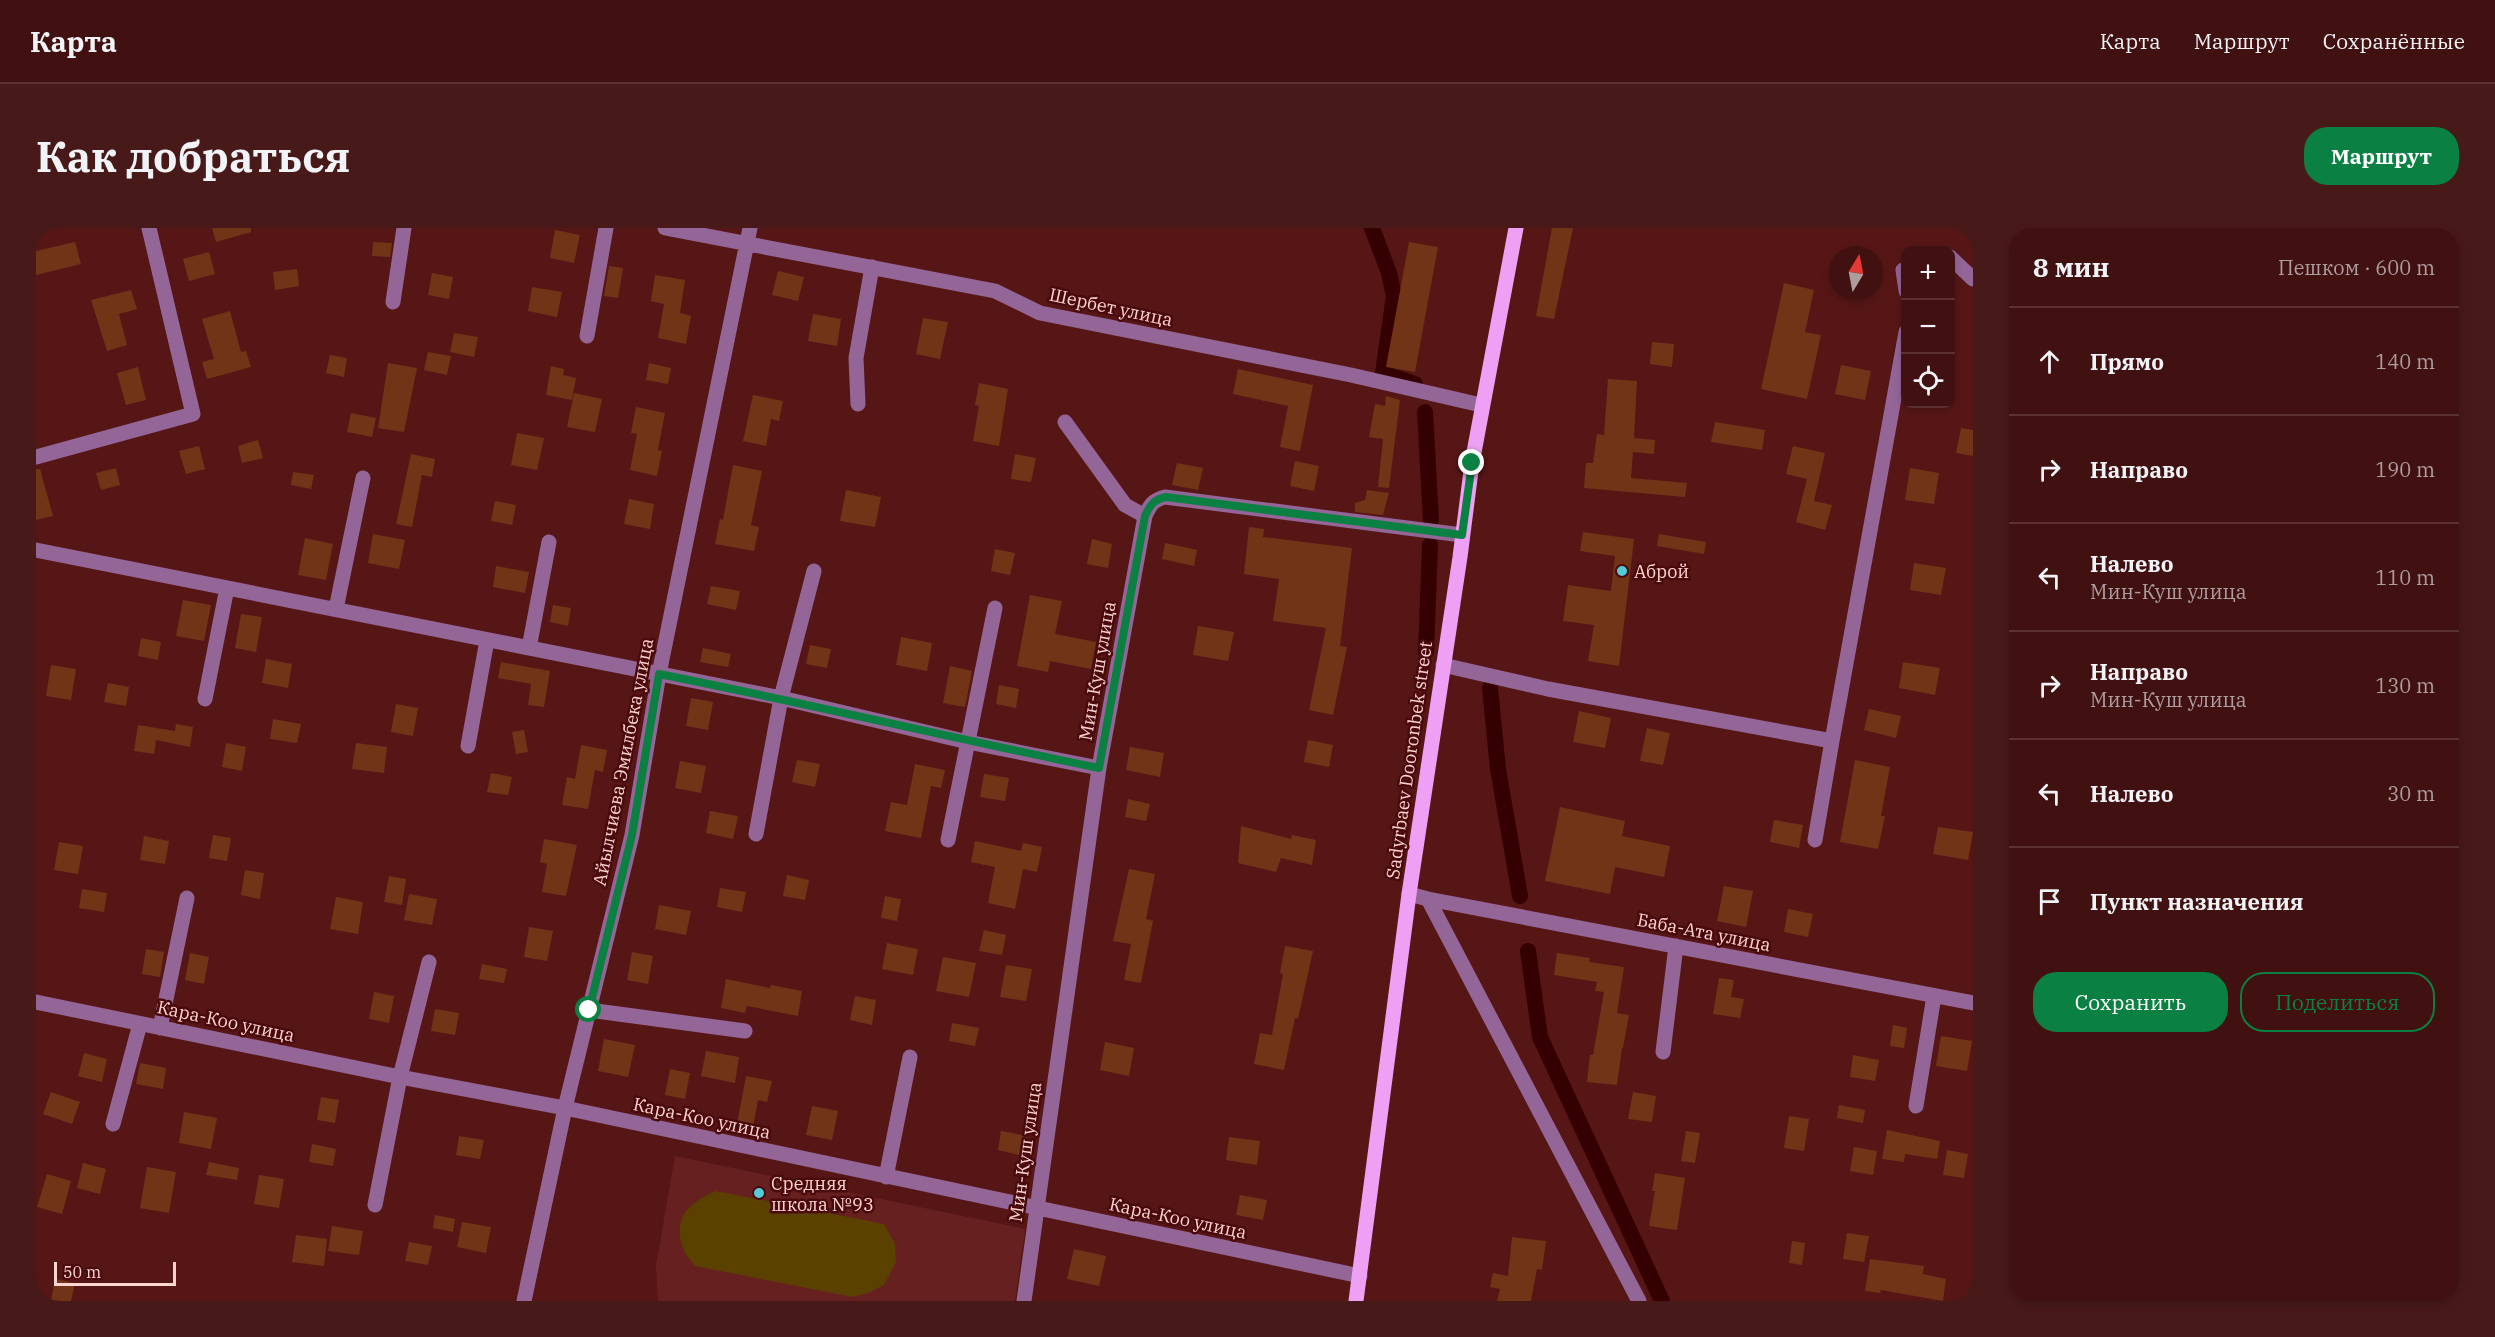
<!DOCTYPE html>
<html lang="ru">
<head>
<meta charset="utf-8">
<style>
  :root { --surface:#411010; --page:#481919; --text:#f1f3f6; --muted:#ae9d9f; --line:#5a3030; --accent:#0b8043 }
  body { margin:0; font-family:"IBM Plex Serif",serif; background:var(--page); color:var(--text) }
  .controls { position:absolute; right:18px; top:18px; display:grid; overflow:hidden; border-radius:12px; box-shadow:0 3px 9px #0003 }
  .controls button { width:54px; height:54px; display:grid; place-items:center; padding:0; border:0; border-bottom:2px solid var(--line); background:var(--surface); color:var(--text); font:30px sans-serif }
  .compass { position:absolute; left:1793px; top:18px; width:54px; height:54px; border-radius:50%; background:var(--surface); box-shadow:0 3px 9px #0003; rotate:10deg }
  .scale { position:absolute; left:18px; bottom:15px; width:122px; box-sizing:border-box; padding-left:6px; border:3px solid #ffd5d1; border-top:0; font-size:16px; line-height:21px; white-space:nowrap; color:#ffd5d1; -webkit-text-stroke:4px #4a090d; paint-order:stroke }
  .stop { position:absolute; width:18px; height:18px; margin:-14px; border:4px solid #0b8043; border-radius:50%; background:#fff }
  .stop.end { background:#0b8043; border-color:#fff; box-shadow:0 2px 6px #0008 }
  .list { margin:0; padding:0; list-style:none }
  h2 { display:flex; justify-content:space-between; align-items:center; height:78px; margin:0; padding:0 24px; font-size:26px }
  h2 small { font-size:20px; font-weight:400; color:var(--muted) }
  .list li { display:grid; grid-template-columns:39px 1fr auto; gap:18px; align-items:center; box-sizing:border-box; height:108px; padding:0 24px; border-top:2px solid var(--line) }
  .list b { display:block; font-size:22px; white-space:nowrap }
  .list p { margin:0; font-size:20px; white-space:nowrap; color:var(--muted) }
  .list em { font-size:20px; font-style:normal; color:var(--muted) }
  .actions { display:flex; gap:12px; padding:18px 24px }
  .actions a { flex:1; padding:14px 0; border:2px solid var(--accent); border-radius:24px; text-align:center; font-size:21px; color:var(--accent) }
  .actions .main { background:var(--accent); color:#fff }
  .icon { flex:none; width:33px; height:33px; fill:none; stroke:currentColor; stroke-width:2; stroke-linecap:round; stroke-linejoin:round }
  .map { position:relative; flex:none; width:1937px; height:1073px; overflow:hidden; border-radius:24px }
  header { display:flex; align-items:center; gap:36px; box-sizing:border-box; height:84px; padding:0 30px; background:var(--surface); border-bottom:2px solid var(--line) }
  header strong { font-size:28px }
  nav { display:flex; gap:33px; margin-inline-start:auto; font-size:21px }
  .intro { display:flex; align-items:center; justify-content:space-between; box-sizing:border-box; height:144px; padding:0 36px }
  h1 { margin:0; font-size:42px }
  .button { padding:15px 27px; border-radius:24px; background:var(--accent); color:#fff; font-size:21px; font-weight:700 }
  main { display:flex; gap:36px; padding:0 36px }
  aside { flex:1; background:var(--surface); border-radius:24px; box-shadow:0 3px 9px #0003 }
  .map>svg:first-child { display:block }
</style>
</head>
<body>
<header>
<strong>Карта</strong>
<nav><a>Карта</a><a>Маршрут</a><a>Сохранённые</a></nav>
</header>
<div class="intro"><h1>Как добраться</h1><a class="button">Маршрут</a></div>
<main>
<div class="map">
<svg width="1937" height="1073" viewBox="0 0 1937 1073">
  <rect width="100%" height="100%" fill="#571616"/>
  <!-- built -->
  <path fill="#672020" d="M639 928 989 1001 979 1073H622L620 1038Z"/>
  <!-- park -->
  <path fill="#5a4100" d="M680 963 848 996 859 1016 860 1034 848 1057 832 1065 817 1069 659 1038C656 1033 650 1028 648 1023 635 991 653 974 680 963Z"/>
  <g fill="none" stroke-linecap="round" stroke-linejoin="round">
    <!-- canal -->
    <path stroke="#350002" stroke-width="16" d="M1336 0 1353 45 1358 68 1347 145 1379 156
      M1389 184 1395 292
      M1390 424 1394 317
      M1454 460 1462 541 1484 668
      M1492 723 1504 809 1626 1073"/>
  </g>
  <!-- building -->
  <path fill="#713417" d="M176 0H215V4L180 14Z
    M1516 0H1537L1518 91 1500 88Z
    M519 2 544 7 538 35 514 30Z
    M39 14 45 36 0 47V23Z
    M337 14 356 15 354 29 336 28Z
    M1373 14 1402 19 1379 144 1350 139Z
    M173 24 179 46 153 53 147 31Z
    M573 38 587 40 582 70 568 68Z
    M261 41 263 58 239 62 237 44Z
    M742 43 768 49 762 73 736 67Z
    M396 45 417 49 413 71 392 67Z
    M619 47 649 52 644 85 655 88 650 116 622 110 628 76 615 73Z
    M1748 55 1778 62 1769 104 1785 107 1771 171 1725 161Z
    M496 59 526 64 521 89 492 83Z
    M95 62 101 81 83 86 91 117 71 123 55 72Z
    M194 83 205 124 210 123 215 139 171 151 166 134 178 131 166 91Z
    M777 86 805 91 801 118 772 113Z
    M887 90 912 94 904 131 880 126Z
    M418 105 442 109 438 129 414 124Z
    M1616 114 1638 116 1636 139 1614 136Z
    M392 124 415 128 411 147 388 142Z
    M294 127 311 130 308 149 290 145Z
    M352 135 381 140 368 204 342 200Z
    M613 135 635 140 632 156 610 152Z
    M1805 137 1835 143 1829 172 1799 166Z
    M515 138 528 141 527 147 540 150 536 172 510 167Z
    M102 139 110 172 90 177 81 145Z
    M1202 141 1277 157 1264 223 1244 219 1252 178 1197 166Z
    M1572 151 1601 153 1598 210 1619 212 1618 226 1597 224 1595 250 1651 255 1649 269 1548 260 1550 235H1557L1561 206 1568 207Z
    M943 155 972 161 963 218 937 213 943 178 939 177Z
    M538 165 566 171 559 204 531 199Z
    M717 167 747 173 743 193 735 191 730 218 707 213Z
    M1350 168 1364 172 1353 260 1342 259 1347 211 1333 209 1339 176 1349 178Z
    M600 179 629 185 622 222 626 223 621 248 594 242 601 206 595 205Z
    M315 185 340 190 336 209 311 204Z
    M1679 194 1729 202 1726 222 1675 214Z
    M1925 200 1937 202V228L1920 225Z
    M481 205 508 210 501 242 475 237Z
    M222 212 227 230 206 235 202 218Z
    M163 218 169 241 150 246 143 223Z
    M1757 218 1789 225 1778 273 1796 277 1789 302 1760 294 1771 251 1750 246Z
    M375 226 399 231 396 249 386 247 376 299 360 296Z
    M979 226 1000 230 995 254 975 251Z
    M1259 233 1283 238 1278 263 1254 258Z
    M1141 235 1167 240 1162 262 1136 257Z
    M697 237 726 243 715 297 723 299 718 323 679 316 684 291 687 292Z
    M80 240 84 257 65 262 60 245Z
    M1874 240 1903 245 1898 276 1869 272Z
    M0 241H4L17 288 0 292Z
    M257 244 278 247 275 261 255 257Z
    M810 262 845 269 839 299 804 293Z
    M1331 262 1353 265 1347 287 1319 284V275L1329 272Z
    M593 271 618 276 614 301 588 296Z
    M459 273 480 277 476 297 455 293Z
    M1213 299 1228 301 1227 309 1316 320 1304 418 1311 419 1297 487 1273 482 1290 400 1237 393 1243 351 1208 346Z
    M1547 304 1598 311 1583 438 1552 433 1558 397 1527 393 1532 357 1575 363 1579 328 1544 323Z
    M337 306 369 312 363 341 332 335Z
    M1623 306 1670 314 1668 326 1621 318Z
    M269 310 297 316 290 352 262 347Z
    M1056 311 1076 316 1072 340 1051 336Z
    M1129 315 1161 322 1158 338 1126 331Z
    M959 321 979 325 974 347 955 343Z
    M1878 335 1910 340 1905 367 1874 362Z
    M460 338 493 344 489 365 457 359Z
    M675 358 704 363 700 382 671 376Z
    M994 367 1026 373 1019 406 1060 414 1055 441 1014 433 1012 444 981 438Z
    M147 372 175 377 168 413 140 408Z
    M517 377 535 380 532 398 514 394Z
    M205 386 226 389 220 424 199 420Z
    M1162 398 1198 404 1192 433 1157 427Z
    M865 409 896 415 891 443 860 437Z
    M105 410 125 414 122 432 102 428Z
    M774 417 795 421 791 440 770 436Z
    M667 420 695 426 692 439 664 434Z
    M230 431 256 436 252 460 226 455Z
    M465 434 514 443 508 479 492 477 495 456 462 450Z
    M1867 434 1904 440 1899 467 1863 460Z
    M15 437 40 441 35 472 10 468Z
    M914 438 936 443 929 479 907 475Z
    M72 455 93 459 90 478 68 474Z
    M963 457 983 461 980 480 960 476Z
    M655 470 677 474 672 502 650 498Z
    M360 476 382 480 377 508 355 504Z
    M1833 481 1865 488 1860 510 1828 502Z
    M1543 483 1575 490 1569 520 1537 514Z
    M237 491 265 496 261 515 234 511Z
    M140 496 157 499 154 519 120 512 118 526 98 523 102 497 139 503Z
    M1611 500 1634 505 1627 537 1604 533Z
    M488 502 492 524 480 526 476 504Z
    M1272 512 1297 517 1293 539 1268 534Z
    M190 515 210 519 206 543 186 539Z
    M320 515 351 519 348 545 316 541Z
    M545 517 571 522 567 544 559 542 552 581 526 577 531 549 539 551Z
    M1094 519 1128 525 1124 549 1090 542Z
    M761 532 784 536 779 559 756 554Z
    M1819 532 1854 539 1845 588H1849L1842 621 1804 614Z
    M644 533 670 538 665 565 639 560Z
    M879 536 909 542 905 560 895 558 885 610 849 603 855 574 871 577Z
    M455 545 476 549 472 567 451 564Z
    M948 546 973 550 969 573 944 569Z
    M1092 571 1114 576 1110 593 1089 589Z
    M1524 579 1589 593 1586 608 1634 618 1628 649 1579 639 1574 666 1509 653Z
    M674 583 702 588 697 611 670 605Z
    M1738 592 1767 597 1763 620 1734 614Z
    M1205 598 1255 611 1256 607 1280 612 1276 637 1245 630 1240 644 1202 635Z
    M1902 599 1937 604 1932 632 1897 626Z
    M177 607 195 610 191 633 173 630Z
    M108 608 133 613 129 636 104 632Z
    M508 611 541 617 530 668 506 664 511 636 504 634Z
    M939 613 985 623 987 615 1006 619 1001 644 987 641 979 681 952 675 959 639 935 634Z
    M23 614 47 618 42 646 18 642Z
    M1093 641 1119 646 1110 691 1117 693 1105 755 1088 752 1095 716 1077 713Z
    M209 642 228 645 224 671 205 667Z
    M751 647 773 652 769 672 747 668Z
    M353 648 370 651 366 677 348 674Z
    M1688 658 1717 663 1710 699 1681 693Z
    M684 660 710 664 706 684 681 679Z
    M46 661 71 665 68 684 43 680Z
    M373 666 401 671 396 697 368 692Z
    M849 668 865 671 861 693 845 690Z
    M300 669 327 674 322 706 294 701Z
    M623 677 655 683 650 707 619 701Z
    M1752 681 1777 686 1772 709 1748 704Z
    M493 699 517 703 511 733 488 729Z
    M948 702 970 707 966 727 943 723Z
    M851 715 882 721 877 747 846 741Z
    M1249 718 1277 723 1262 791 1259 790 1248 842 1218 836 1224 805 1236 807 1247 746 1244 745Z
    M110 721 128 724 124 749 106 746Z
    M596 724 617 728 612 756 591 752Z
    M154 725 173 729 168 756 149 752Z
    M1521 725 1554 730 1553 734 1588 739 1581 785 1593 787 1587 820H1586L1581 857 1551 854 1554 827H1557L1568 764 1559 763 1561 754 1518 747Z
    M907 729 940 735 933 769 900 763Z
    M446 736 471 741 468 755 443 751Z
    M970 737 996 741 990 773 964 769Z
    M1683 750 1698 752 1695 769 1708 771 1704 790 1677 786Z
    M690 751 734 760 735 757 766 763 762 788 711 778 709 785 685 780Z
    M338 764 358 768 353 795 333 791Z
    M819 768 840 772 836 797 814 792Z
    M399 781 423 785 419 807 395 803Z
    M916 795 943 800 939 818 913 813Z
    M1857 797 1871 800 1868 820 1854 818Z
    M1905 808 1936 813 1931 843 1900 838Z
    M568 811 599 817 592 849 562 843Z
    M1069 814 1098 820 1093 848 1064 842Z
    M670 823 703 829 699 855 665 848Z
    M48 825 71 831 66 854 42 848Z
    M1817 827 1843 832 1839 853 1814 849Z
    M104 835 130 840 127 861 100 856Z
    M634 841 654 845 649 871 629 867Z
    M710 848 736 853 731 874 722 872 717 900 701 896Z
    M15 864 44 874 36 896 7 886Z
    M1597 864 1620 868 1616 894 1592 891Z
    M285 869 303 872 299 895 281 892Z
    M1803 877 1829 882 1827 895 1801 890Z
    M776 878 802 883 796 912 770 907Z
    M148 884 181 890 175 921 143 915Z
    M1753 888 1773 891 1768 923 1748 920Z
    M1851 902 1904 913 1901 931 1869 926 1868 934 1846 931Z
    M965 903 991 908 987 928 962 922Z
    M1650 903 1664 905 1659 935 1645 933Z
    M423 908 448 912 444 931 420 927Z
    M1193 909 1224 913 1221 937 1190 932Z
    M276 916 300 921 297 938 273 934Z
    M1818 919 1841 923 1837 947 1814 943Z
    M1911 922 1932 926 1928 950 1907 947Z
    M173 934 203 940 201 952 170 947Z
    M47 935 70 941 64 966 41 960Z
    M111 939 140 944 133 985 104 980Z
    M1619 945 1649 950 1641 1002 1613 998 1619 963H1616Z
    M11 946 35 953 26 986 1 979Z
    M223 947 248 951 243 980 218 976Z
    M1204 967 1231 972 1227 992 1200 987Z
    M399 987 419 991 417 1004 397 1000Z
    M426 994 455 999 450 1025 421 1019Z
    M296 998 327 1003 323 1027 292 1023Z
    M1811 1005 1833 1008 1828 1034 1807 1031Z
    M260 1007 291 1011 288 1038 256 1034Z
    M1476 1009 1510 1013 1506 1042 1501 1041 1495 1073H1461L1464 1061 1454 1059 1457 1045 1472 1048Z
    M1756 1013 1769 1015 1766 1037 1753 1035Z
    M373 1014 396 1018 392 1037 369 1033Z
    M1038 1021 1070 1028 1063 1058 1031 1051Z
    M1834 1031 1888 1038 1887 1046 1910 1051 1907 1073 1845 1062 1844 1065 1829 1063Z
    M19 1051 39 1055 35 1073H15Z"/>
  <g fill="none" stroke-linecap="round" stroke-linejoin="round">
    <!-- minor -->
    <path stroke="#946698" stroke-width="15" d="M629 0 959 63 1004 85 1315 147 1445 177
      M1914 29 1937 51
      M1867 42 1870 63
      M357 74 368 0
      M551 108 570 0
      M822 176 820 130 836 39
      M1029 194 1089 277 1109 288
      M0 229 157 186 113 0
      M0 322 745 470 932 514 1063 540
      M300 381 327 250
      M493 420 513 314
      M1407 437 1512 461 1796 513 1870 104
      M169 471 191 360
      M432 518 451 412
      M720 606 745 470 778 343
      M912 612 959 380
      M1779 612 1796 513
      M1373 666 1392 671 1603 1073
      M1392 671 1937 775
      M0 774 364 849 529 880 1324 1048
      M553 782 709 803
      M124 800 151 670
      M1627 824 1640 718
      M1880 878 1898 768
      M77 896 104 796
      M850 949 874 829
      M339 977 364 849 393 734
      M488 1073 529 880 596 607 623 446 714 0
      M988 1073 1063 540 1109 288C1114 277 1117 272 1129 269L1426 307"/>
    <!-- major -->
    <path stroke="#eea1f4" stroke-width="15" d="M1320 1073 1373 666 1424 329 1436 235 1480 0"/>
  </g>
  <g fill="none" stroke-linecap="round" stroke-linejoin="round">
    <!-- route -->
    <path stroke="#0b8043" stroke-width="8" d="M553 782 596 607 623 446C770 475 916 510 1063 540L1109 288C1114 277 1117 272 1130 269L1426 307 1436 235"/>
  </g>
  <!-- markers -->
  <g fill="#52cbd7" stroke="#4a090d" stroke-width="2">
    <circle cx="1586" cy="343" r="6"/>
    <circle cx="723" cy="965" r="6"/>
  </g>
  <g text-anchor="middle" dominant-baseline="central" stroke-width="5" stroke-linejoin="round" paint-order="stroke">
    <!-- street labels -->
    <g font-size="18" fill="#ffd5d1" stroke="#4a090d">
      <text transform="translate(1075 79) rotate(12)">Шербет улица</text>
      <text transform="translate(1061 443) rotate(-80)">Мин-Куш улица</text>
      <text transform="translate(1373 532) rotate(-82)">Sadyrbaev Dooronbek street</text>
      <text transform="translate(587 534) rotate(-79)">Айылчиева Эмилбека улица</text>
      <text transform="translate(1668 704) rotate(11)">Баба-Ата улица</text>
      <text transform="translate(190 793) rotate(12)">Кара-Коо улица</text>
      <text transform="translate(666 890) rotate(12)">Кара-Коо улица</text>
      <text transform="translate(989 924) rotate(-82)">Мин-Куш улица</text>
      <text transform="translate(1142 990) rotate(12)">Кара-Коо улица</text>
    </g>
    <!-- poi labels -->
    <g font-size="18" fill="#ffd5d1" stroke="#4a090d" text-anchor="start">
      <text x="1598" y="343">Аброй</text>
      <text x="735" y="955">Средняя<tspan x="735" dy="21">школа №93</tspan></text>
    </g>
  </g>
</svg>
<div class="controls">
<button>+</button>
<button>−</button>
<button><svg class="icon" aria-label="locate" viewBox="0 0 24 24"><circle cx="12" cy="12" r="6"/><path d="M12 2v4M12 18v4M2 12h4M18 12h4"/></svg></button>
</div>
<svg class="compass" viewBox="-18 -18 36 36"><path d="M0-13l5 13h-10z" fill="#e53935"/><path d="M0 13l5-13h-10z" fill="#ae9d9f"/></svg>
<div class="scale">50 m</div>
<div class="stop" style="left:553px;top:782px"></div>
<div class="stop end" style="left:1436px;top:235px"></div>
</div>
<aside>
<h2>8 мин<small>Пешком · 600 m</small></h2>
<ul class="list">
<li><svg class="icon" aria-label="ahead" viewBox="0 0 24 24"><path d="M12 20V5M6 11l6-6 6 6"/></svg><div><b>Прямо</b></div><em>140 m</em></li>
<li><svg class="icon" aria-label="right" viewBox="0 0 24 24"><path d="M7 20v-9h11M14 6l5 5-5 5"/></svg><div><b>Направо</b></div><em>190 m</em></li>
<li><svg class="icon" aria-label="left" viewBox="0 0 24 24"><path d="M17 20v-9H6M10 6l-5 5 5 5"/></svg><div><b>Налево</b><p>Мин-Куш улица</p></div><em>110 m</em></li>
<li><svg class="icon" aria-label="right" viewBox="0 0 24 24"><path d="M7 20v-9h11M14 6l5 5-5 5"/></svg><div><b>Направо</b><p>Мин-Куш улица</p></div><em>130 m</em></li>
<li><svg class="icon" aria-label="left" viewBox="0 0 24 24"><path d="M17 20v-9H6M10 6l-5 5 5 5"/></svg><div><b>Налево</b></div><em>30 m</em></li>
<li><svg class="icon" aria-label="arrive" viewBox="0 0 24 24"><path d="M6 21V4h12l-3 4 3 4H6"/></svg><div><b>Пункт назначения</b></div></li>
</ul>
<div class="actions"><a class="main">Сохранить</a><a>Поделиться</a></div>
</aside>
</main>
</body>
</html>
